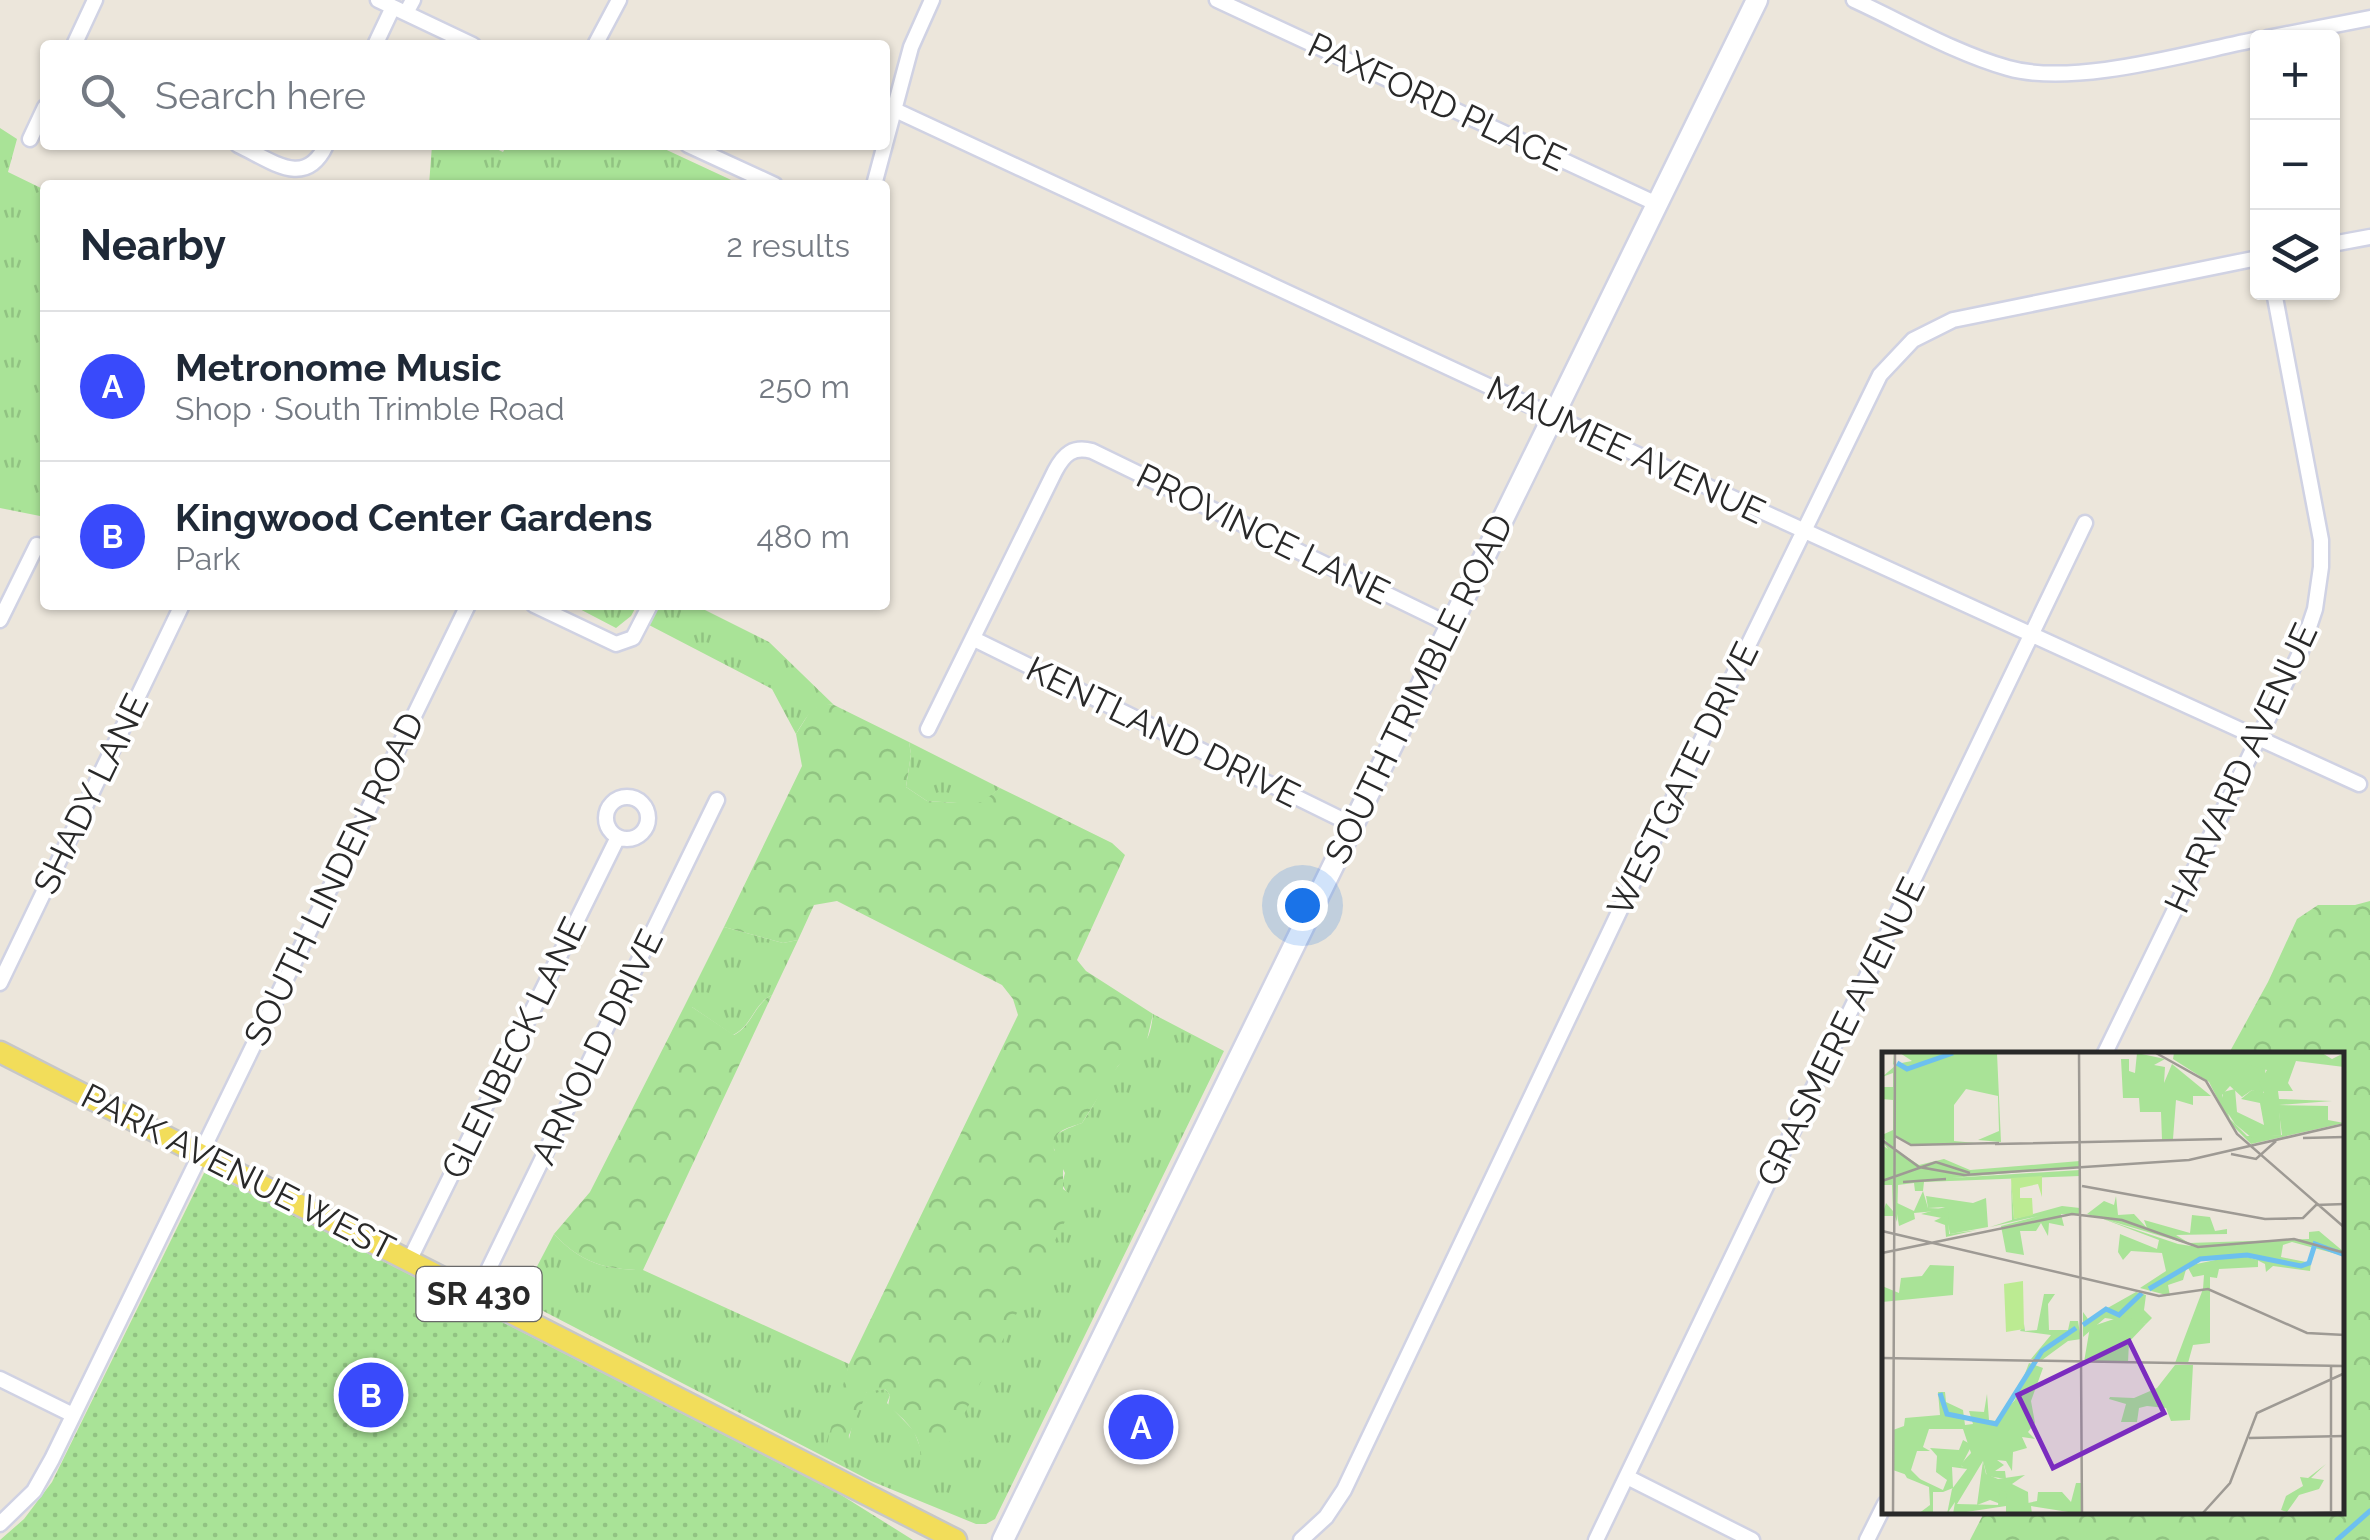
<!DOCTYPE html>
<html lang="en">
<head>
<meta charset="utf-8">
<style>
  body { margin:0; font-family:Raleway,sans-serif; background:#f2f2f3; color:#1f2937 }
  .controls { position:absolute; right:30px; top:30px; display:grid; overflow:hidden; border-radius:10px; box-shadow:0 2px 8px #0004 }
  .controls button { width:90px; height:90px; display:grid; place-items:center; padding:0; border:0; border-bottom:2px solid #e0e1e3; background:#fff; color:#1f2937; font:50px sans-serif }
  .you { position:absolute; left:1302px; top:905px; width:35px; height:35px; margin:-25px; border:8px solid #fff; border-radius:50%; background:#1a73e8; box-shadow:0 0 0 15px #1a73e833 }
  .badge { display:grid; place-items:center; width:65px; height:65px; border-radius:50%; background:#394afb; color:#fff; font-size:32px; font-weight:700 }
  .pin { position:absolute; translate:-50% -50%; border:5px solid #fff; box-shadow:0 2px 10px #0006 }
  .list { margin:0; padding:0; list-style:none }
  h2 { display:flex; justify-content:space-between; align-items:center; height:130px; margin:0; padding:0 40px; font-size:42px }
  h2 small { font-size:32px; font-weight:400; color:#747a83 }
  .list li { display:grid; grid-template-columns:65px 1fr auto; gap:30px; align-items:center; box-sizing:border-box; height:150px; padding:0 40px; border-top:2px solid #e0e1e3 }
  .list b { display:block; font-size:38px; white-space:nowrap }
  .list p { margin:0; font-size:32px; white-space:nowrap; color:#747a83 }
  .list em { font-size:32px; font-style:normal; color:#747a83 }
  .icon { flex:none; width:55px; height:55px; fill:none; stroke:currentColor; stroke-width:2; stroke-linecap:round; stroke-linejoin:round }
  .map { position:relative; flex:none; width:2370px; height:1540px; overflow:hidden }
  .search { position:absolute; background:#fff; box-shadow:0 2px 8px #0004; left:40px; top:40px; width:850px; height:110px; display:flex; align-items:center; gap:25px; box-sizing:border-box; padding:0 35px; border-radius:10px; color:#747a83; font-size:38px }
  .panel { position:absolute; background:#fff; box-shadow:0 2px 8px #0004; left:40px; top:180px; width:850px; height:430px; border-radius:10px }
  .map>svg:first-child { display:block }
  .grass { fill:url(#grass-tufts) }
  .forest { fill:url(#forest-crowns) }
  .garden { fill:url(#garden-dots) }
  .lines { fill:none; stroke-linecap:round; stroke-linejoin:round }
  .stream { stroke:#6dc0ef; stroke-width:5 }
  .minor-casing { stroke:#d0d2e3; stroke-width:19 }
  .secondary-casing { stroke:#d0d2e3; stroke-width:25 }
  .primary-casing { stroke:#c7c7c7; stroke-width:25 }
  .minor { stroke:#fff; stroke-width:14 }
  .secondary { stroke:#fff; stroke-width:20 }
  .primary { stroke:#f2dd5a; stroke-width:20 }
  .labels { text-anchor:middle; stroke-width:8; stroke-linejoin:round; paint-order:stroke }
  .shield { fill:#fff; stroke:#696969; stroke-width:2.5 }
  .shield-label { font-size:32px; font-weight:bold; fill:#292929 }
  .street-label { font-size:35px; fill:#292929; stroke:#fff }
  .inset-river { fill:none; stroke:#6dc0ef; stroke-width:5 }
  .inset-road { fill:none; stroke:#9e9a94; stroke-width:2.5 }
  .view { fill:#7b2cbf; fill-opacity:0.15; stroke:#7b2cbf; stroke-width:5 }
  .inset-edge { fill:none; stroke:#292929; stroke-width:5 }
</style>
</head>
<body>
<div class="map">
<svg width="2370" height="1540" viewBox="0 0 2370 1540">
  <defs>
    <pattern id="grass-tufts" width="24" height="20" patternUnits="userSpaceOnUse" patternTransform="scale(2.5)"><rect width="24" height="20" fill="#a9e397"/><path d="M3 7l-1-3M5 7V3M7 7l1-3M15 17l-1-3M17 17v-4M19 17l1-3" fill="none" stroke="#91c382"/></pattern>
    <pattern id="forest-crowns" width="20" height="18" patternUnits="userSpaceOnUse" patternTransform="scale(2.5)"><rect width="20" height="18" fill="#a9e397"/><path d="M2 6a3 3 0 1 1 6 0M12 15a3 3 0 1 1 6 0" fill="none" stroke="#91c382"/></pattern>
    <pattern id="garden-dots" width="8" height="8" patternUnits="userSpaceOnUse" patternTransform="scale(2.5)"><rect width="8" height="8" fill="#a9e397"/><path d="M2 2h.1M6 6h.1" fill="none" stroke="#91c382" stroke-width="1.8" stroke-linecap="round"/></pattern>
  </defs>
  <rect width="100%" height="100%" fill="#ece6db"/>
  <!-- grass -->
  <path class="grass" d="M0 128 17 139 8 172 45 190V517L0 508Z
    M432 145H488L503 152 507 145H656L742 185H429Z
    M572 605H637L631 616 616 628Z
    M658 605H695L769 642 834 705C812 703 807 717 796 734L772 689 649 625Z
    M909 742 1000 788 982 803H957L927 801 906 787 911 754Z
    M724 927 783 943 798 940 772 995C754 1003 752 1026 733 1035L692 1007H684Z
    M1153 1014 1224 1051 995 1519 986 1524H976L871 1481 520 1299 554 1234C580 1262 605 1270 643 1270L849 1364 844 1388 849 1439 853 1421 867 1391 885 1389 890 1395 887 1403 914 1431 922 1452 1067 1193 1062 1184 1065 1173C1048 1139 1046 1136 1082 1123 1095 1105 1104 1082 1118 1066 1139 1043 1149 1052 1153 1014Z"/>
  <!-- forest -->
  <path class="forest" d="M822 704 834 705 909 742 911 754 906 787 927 801 957 803 982 802 1000 788 1112 843 1125 855 1077 960 1086 971 1153 1014 1146 1044 1118 1066 1082 1123C1066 1129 1053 1129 1054 1150L1063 1158V1189L1073 1196V1206L939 1462 929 1469 920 1464C924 1437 907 1421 888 1406L890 1395 885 1389 867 1392 842 1452 838 1454 827 1446 829 1435 849 1364 1018 1015 1013 999 1002 985 837 901 814 905 798 940 783 943 724 927 802 766 796 734 811 710Z
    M2370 901V1540H1970L1984 1513 2342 1512V1055H2228L2268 982 2297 919 2318 905H2355Z
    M772 995 643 1270C605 1270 580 1262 554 1234L590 1192 684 1007H692L734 1035C752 1026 755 1003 772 995Z"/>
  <!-- garden -->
  <path class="garden" d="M204 1173 212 1174 838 1493 913 1540H0L24 1519 52 1482Z"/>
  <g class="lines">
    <!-- stream -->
    <path class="stream" d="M2337 1540 2370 1511"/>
    <!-- minor casing -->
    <g class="minor-casing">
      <path id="minor" d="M378 0 473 45
        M1217 0 1657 204
        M1854 0C1904 23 1955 53 2008 68 2075 87 2188 53 2258 39
        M406 13 413 0
        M2267 38 2370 18
        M74 45 95 0
        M375 45 393 7
        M595 45 619 0
        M895 110 1553 416 2359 784
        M30 139 45 107
        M238 145C271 160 305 190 326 145
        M688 145 775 185
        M874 185 911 47 932 0
        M2332 244 2370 237
        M534 605 616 644 633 638 650 605
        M0 620 37 545
        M974 639 1353 825
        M928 729 1055 471C1064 454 1073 446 1092 451L1450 625
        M606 818a21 21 0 1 1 42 0a21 21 0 1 1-42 0Z
        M0 983 182 605
        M2104 1055 2301 651 2315 609 2321 567V540L2274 292
        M410 1259 618 837
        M477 1293 717 800
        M0 1379 73 1415
        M1627 1477 1752 1540
        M0 1524 34 1491 52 1459 468 605
        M1301 1540 1326 1517 1344 1490 1659 828 1880 375 1913 340 1953 320 2258 258
        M1596 1540 2085 523
        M1867 1540 1885 1504"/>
    </g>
    <!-- secondary casing -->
    <g class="secondary-casing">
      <path id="secondary" d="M1003 1540 1757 0"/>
    </g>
    <!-- primary casing -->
    <g class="primary-casing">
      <path id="primary" d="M0 1052 956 1540"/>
    </g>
    <!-- minor -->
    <use href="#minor" class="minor"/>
    <!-- secondary -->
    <use href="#secondary" class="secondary"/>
    <!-- primary -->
    <use href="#primary" class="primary"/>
  </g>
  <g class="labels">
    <!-- shield labels -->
    <rect class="shield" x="416.5" y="1267" width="125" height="54" rx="8"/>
    <g class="shield-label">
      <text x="479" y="1305">SR 430</text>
    </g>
    <!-- street labels -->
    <g class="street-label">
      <text transform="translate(1437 102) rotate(25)" y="12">PAXFORD PLACE</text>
      <text transform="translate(1626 450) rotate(25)" y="12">MAUMEE AVENUE</text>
      <text transform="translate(1263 534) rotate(26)" y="12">PROVINCE LANE</text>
      <text transform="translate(1419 689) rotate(-64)" y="12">SOUTH TRIMBLE ROAD</text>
      <text transform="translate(1163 732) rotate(26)" y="12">KENTLAND DRIVE</text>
      <text transform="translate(2241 768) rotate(-65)" y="12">HARVARD AVENUE</text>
      <text transform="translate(1683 779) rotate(-64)" y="12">WESTGATE DRIVE</text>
      <text transform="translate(91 794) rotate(-64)" y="12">SHADY LANE</text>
      <text transform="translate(334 879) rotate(-64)" y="12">SOUTH LINDEN ROAD</text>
      <text transform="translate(1841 1032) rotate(-64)" y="12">GRASMERE AVENUE</text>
      <text transform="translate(597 1047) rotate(-64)" y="12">ARNOLD DRIVE</text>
      <text transform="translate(514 1048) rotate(-64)" y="12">GLENBECK LANE</text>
      <text transform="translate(238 1172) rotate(27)" y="12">PARK AVENUE WEST</text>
    </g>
  </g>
  <!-- overview -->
  <g transform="translate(1882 1052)">
    <rect width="462" height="462" fill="#ece6db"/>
    <path d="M11 1 12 12 25 17 72 2V22L87 21 94 34 72 26V89L94 91 29 93 13 83 12 110 14 98 37 113 62 107 88 118 198 109V115L69 126 198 118V124L42 130 41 139H33L32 131 16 133 15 170 13 164H0L4 151 11 159 10 133H0V93L6 97 0 89 7 94 0 83 11 78V48L0 47V35H11V21L0 25 13 14 11 12ZM292 1H385L381 43 370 38 360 45 348 34 340 43 348 67 365 84 400 83 396 53 446 54V68L462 71 369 92 348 71 327 30 291 7ZM44 144 91 151 104 146 106 175 68 182 65 167 39 162 63 155 46 156ZM357 203 376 208V215L337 217 335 226 328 225V291L311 293 306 311H293L321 237 322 223 311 225 305 214ZM293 313H311L308 368 289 369 284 356 265 354 257 356 255 370H239L244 352 227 347 228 345 252 346 275 336ZM81 388 90 393 79 414 83 415 85 417 70 415 71 436 61 440H51V462H36L48 453 47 435 25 426 21 419 61 438 65 428 54 420 55 404 48 396 77 398ZM101 409 104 422 116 427 143 423 130 432 146 440 147 461H124V454L108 448 95 453Z" fill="#a9e397"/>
    <path d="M18 1H115L119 90 96 88 117 79 116 44 84 37 72 53V2L28 17 14 12 30 9ZM255 1 283 7 272 13 283 15 282 31 290 12 329 44H311V53L294 48 291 87 280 88 279 60H258L257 46H241L239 7H247V19L253 21ZM385 1H440L450 7 462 1V15L414 9 406 31 411 39H396L397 47 450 49 397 53 399 83 370 86 353 72 340 52 341 40 353 37 355 60 382 73 378 51 359 47 370 38 382 41 377 31 385 18 363 12ZM129 126 132 167 180 154 198 156 199 162H179L182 174 167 171 166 184 159 171 154 179H138L142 203 124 200 119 174 157 164 108 175 130 168ZM41 139 46 156 66 157 67 182 95 178 64 185 63 173 52 169 65 163 54 159 32 161 33 167 17 174 13 150 32 159ZM234 144 236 163 252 162 265 176 262 168 308 181 310 163 328 165 333 179 345 177V182L294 183 307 191 427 187V180L437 179 462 200 439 193 462 202V204L410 190 401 193 399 205 429 211 428 219 391 214 384 220 383 212 365 203 317 208 305 214 301 228 286 233 288 244 258 236 284 219 280 201 249 199 241 208 236 200 238 182 275 197 277 188 216 165 296 192 316 195 205 162 222 149 232 153ZM48 213 72 214 71 243 0 250V234L17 241 19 226 40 224ZM254 240 264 243 262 258 270 266 264 272 223 266 201 285V260L206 267ZM162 242H173L166 252 167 278H186L188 269H196L199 287 186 289 160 308 149 307 169 283 138 279 142 272 143 279 155 278ZM147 311 161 316 149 349 153 371 146 380 153 387 140 385 145 396 131 400 130 419 124 409 115 408 122 413 113 419H123L124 427 105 424 101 409 75 452 116 453 118 437 125 441 124 454 71 462 73 450 65 462 70 437 85 417 78 413 89 401 81 377H47L41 395 48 399H35L29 418 39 428 11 418V378L22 374 23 366 58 363 56 340H63L64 350 81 358 83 373 91 372 87 359 102 360 105 342 107 368 114 369 133 348ZM444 412 429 426 442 428 437 437 417 443 405 460 399 458 404 444 421 434 418 425 426 426ZM194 431H199V462L149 454 150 462H144L141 452 155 449 156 440H180L189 450Z" fill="#a9e397"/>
    <path d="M241 264 264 272 247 290 246 311 202 310 208 275Z" fill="#a9e397"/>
    <path d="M160 124V145L156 132 138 136V146H150L151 163 132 167 129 126ZM141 229 142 277 124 280 122 232Z" fill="#bceb92"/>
    <path class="inset-river" d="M15 11 25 17 71 1M267 237 318 207 365 203 419 214 427 211 433 192 463 203M201 273 224 257 237 263 260 241M58 341 65 362 114 372 160 299 194 276"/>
    <path class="inset-road" d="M197 1 200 462M274 1 324 29 355 82 463 176M13 84 29 93 117 91M421 86 463 85M0 88 37 115 82 123 307 108 463 72M113 92 340 87M349 102 374 107 394 89M0 129 54 110 88 121M21 130 64 127M200 134 383 167 421 166 434 153 463 152M0 179 277 244 326 237 425 281 463 283M0 201 190 162 240 168 316 195 412 187 463 201M0 306 463 314M449 314V460M367 386 463 384M11 462 13 1M320 462 348 431 375 361 463 321M398 462 463 460"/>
    <path class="view" d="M247 289 282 361 171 416 136 343Z"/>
    <rect width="462" height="462" class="inset-edge"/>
  </g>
</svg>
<div class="controls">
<button>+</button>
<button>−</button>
<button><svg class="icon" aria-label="layers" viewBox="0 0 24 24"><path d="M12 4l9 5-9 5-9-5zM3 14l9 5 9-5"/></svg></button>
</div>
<div class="you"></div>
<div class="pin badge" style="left:1141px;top:1427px">A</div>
<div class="pin badge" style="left:371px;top:1395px">B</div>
<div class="search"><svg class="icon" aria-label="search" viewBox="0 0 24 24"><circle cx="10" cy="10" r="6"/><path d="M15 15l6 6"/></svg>Search here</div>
<section class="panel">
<h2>Nearby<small>2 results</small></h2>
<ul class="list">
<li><span class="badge">A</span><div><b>Metronome Music</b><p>Shop · South Trimble Road</p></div><em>250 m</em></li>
<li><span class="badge">B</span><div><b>Kingwood Center Gardens</b><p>Park</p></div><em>480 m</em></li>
</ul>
</section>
</div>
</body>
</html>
